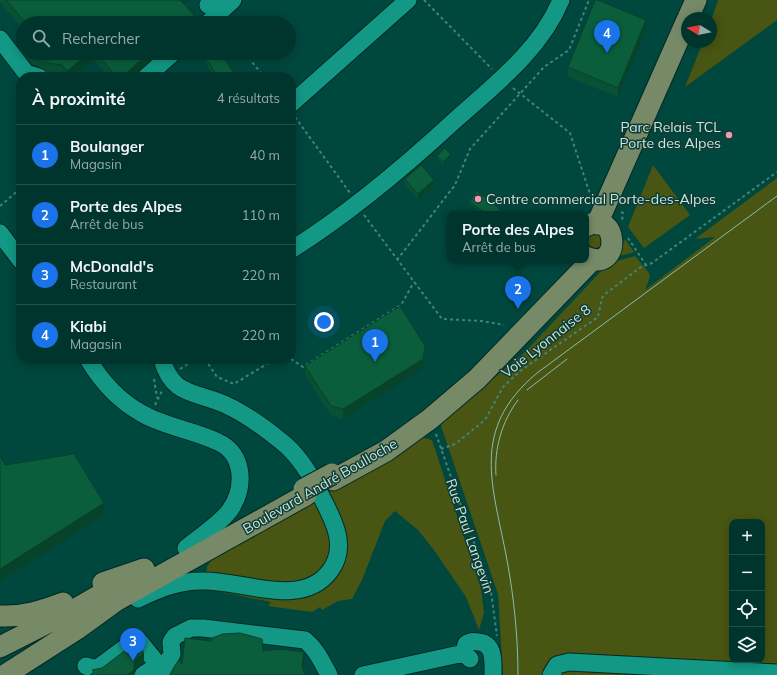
<!DOCTYPE html>
<html lang="fr">
<head>
<meta charset="utf-8">
<style>
  body { margin:0; font-family:Mulish,sans-serif; background:#0e403a; color:#f1f3f6 }
  .controls { position:absolute; right:12px; bottom:12px; display:grid; overflow:hidden; border-radius:8px; box-shadow:0 2px 10px #0003 }
  .controls button { width:36px; height:36px; display:grid; place-items:center; padding:0; border:0; border-bottom:1px solid #22504a; background:#00352e; color:#f1f3f6; font:20px sans-serif }
  .compass { position:absolute; left:681px; top:12px; width:36px; height:36px; border-radius:50%; background:#00352e; box-shadow:0 2px 10px #0003; rotate:280deg }
  .you { position:absolute; left:324px; top:322px; width:14px; height:14px; margin:-10px; border:3px solid #fff; border-radius:50%; background:#1a73e8; box-shadow:0 0 0 6px #1a73e833 }
  .badge { display:grid; place-items:center; width:26px; height:26px; border-radius:50%; background:#1a73e8; color:#fff; font-size:13px; font-weight:700 }
  .pin { position:absolute; translate:-50% -33px; filter:drop-shadow(0 1px 2px #0008) }
  .pin::after { content:''; position:absolute; top:21px; width:14px; height:12px; background:inherit; clip-path:polygon(0 0,100% 0,50% 100%) }
  .popup { position:absolute; left:447px; top:211px; width:142px; height:52px; box-sizing:border-box; display:grid; place-content:center; border-radius:8px; background:#00352e; filter:drop-shadow(0 1px 3px #0005); font-size:13px; white-space:nowrap; color:#95abaa }
  .popup b { font-size:15px; color:#f1f3f6 }
  .popup::after { content:''; position:absolute; left:50%; top:100%; margin-left:-8px; border:8px solid transparent; border-top-color:#00352e }
  .list { margin:0; padding:0; list-style:none }
  h2 { display:flex; justify-content:space-between; align-items:center; height:52px; margin:0; padding:0 16px; font-size:17px }
  h2 small { font-size:13px; font-weight:400; color:#95abaa }
  .list li { display:grid; grid-template-columns:26px 1fr auto; gap:12px; align-items:center; box-sizing:border-box; height:60px; padding:0 16px; border-top:1px solid #22504a }
  .list b { display:block; font-size:15px; white-space:nowrap }
  .list p { margin:0; font-size:13px; white-space:nowrap; color:#95abaa }
  .list em { font-size:13px; font-style:normal; color:#95abaa }
  .icon { flex:none; width:22px; height:22px; fill:none; stroke:currentColor; stroke-width:2; stroke-linecap:round; stroke-linejoin:round }
  .map { position:relative; flex:none; width:777px; height:675px; overflow:hidden }
  .search { position:absolute; background:#00352e; box-shadow:0 2px 10px #0003; left:16px; top:16px; width:280px; height:44px; display:flex; align-items:center; gap:10px; box-sizing:border-box; padding:0 14px; border-radius:22px; color:#95abaa; font-size:15px }
  .panel { position:absolute; background:#00352e; box-shadow:0 2px 10px #0003; left:16px; top:72px; width:280px; height:292px; border-radius:16px }
  .map>svg:first-child { display:block }
  .green { fill:#495512; fill-rule:evenodd }
  .lines { fill:none; stroke-linecap:round; stroke-linejoin:round }
  .minor-casing { stroke:#042923; stroke-width:19 }
  .major-casing { stroke:#042923; stroke-width:23 }
  .path { stroke:#448379; stroke-width:2; stroke-dasharray:3 3; stroke-linecap:butt }
  .minor { stroke:#129885; stroke-width:17 }
  .major { stroke:#768a68; stroke-width:21 }
  .tram { stroke:#86beb4; stroke-width:1 }
  .major-bridge-casing { stroke:#042923; stroke-width:23; stroke-linecap:butt }
  .major-bridge { stroke:#768a68; stroke-width:21 }
  .wall { fill:#095134 }
  .shaded-wall { fill:#07422a }
  .building { fill:#0a5e3c; stroke:#07422a }
  .poi-dot { fill:#f09ab5; stroke:#153932; stroke-width:1.5 }
  .labels { text-anchor:middle; stroke-width:3; stroke-linejoin:round; paint-order:stroke }
  .poi-label { font-size:14px; fill:#bbede2; stroke:#153932; text-anchor:end }
  .street-label { font-size:14px; fill:#bbede2; stroke:#153932 }
</style>
</head>
<body>
<div class="map">
<svg width="777" height="675" viewBox="0 0 777 675">
  <rect width="100%" height="100%" fill="#00473d"/>
  <!-- green -->
  <path class="green" d="M718 0H777V20L685 87 703 42H711V21Z
    M653 165 690 215 644 248 628 227Z
    M777 178V675H503L498 594 440 423 525 352 604 268 617 261 635 256 649 273 650 277 645 290 715 237 695 239ZM732 522H762V660H732Z
    M588 241a7 7 0 1 1 14 0a7 7 0 1 1-14 0Z
    M625 239 634 252 620 256Z
    M421 437 432 440 481 589 484 613 479 630 466 597 434 550 418 530 395 511 385 521 362 580 352 599 338 601 322 610 320 607 312 612 268 606 271 602 216 591 213 587 294 597 310 595 329 585 337 575 347 548 346 535 326 491Z
    M314 496 330 527 331 553 318 576 296 586 206 575 207 567 212 559Z"/>
  <g class="lines">
    <!-- minor casing -->
    <g class="minor-casing">
      <path id="minor" d="M208 5 214 0
        M208 23 233 0
        M0 39 26 73 39 77
        M146 77 173 53
        M291 104 408 0
        M0 233 21 261
        M291 250C350 213 402 169 453 122 493 86 540 51 561 0
        M88 359C101 381 118 400 141 413 165 427 193 430 218 442 245 454 245 488 230 510 222 522 198 538 186 548
        M138 599C159 589 178 581 201 581 241 579 301 610 330 571 348 547 334 521 322 498 312 477 300 456 282 442 265 428 244 413 224 404 194 391 172 396 162 359
        M470 659 464 653 466 644C469 642 473 641 478 642 495 643 493 662 493 675
        M86 666 96 669 134 641 140 642 156 662 152 669 143 675
        M160 675 172 654 171 642 175 636 191 628H203L305 640C317 650 322 662 329 675
        M363 675 464 653
        M551 675 557 665 569 662 777 673"/>
    </g>
    <!-- major casing -->
    <g class="major-casing">
      <path id="major" d="M688 18 696 0
        M597 224 687 20
        M586 226C619 208 622 274 586 257
        M333 480 386 451 430 419 477 379 593 259
        M103 583 144 569
        M0 616C23 617 42 611 63 603
        M0 647 79 607 119 584
        M5 675 77 629 117 600 306 495"/>
    </g>
    <!-- path -->
    <path class="path" d="M424 0 492 69
      M245 53 264 77
      M513 88 570 133 589 191 592 196
      M295 117 350 193
      M0 206 21 188
      M621 212 623 213 622 221
      M364 215 442 319 482 321 504 325
      M628 238 646 265
      M397 260 455 185 470 149 544 67 569 50 589 0
      M205 359 217 377 234 384 275 359
      M291 359 303 367 401 305 414 282
      M180 369 196 359
      M154 379 157 398
      M155 405 162 391
      M436 434 491 592 497 636
      M441 449 455 444 485 420 503 387 520 371 598 317 602 298 605 294 641 267 652 263 777 172"/>
    <!-- minor -->
    <use href="#minor" class="minor"/>
    <!-- major -->
    <use href="#major" class="major"/>
    <!-- tram -->
    <path class="tram" d="M527 390 567 359
      M496 475C494 449 502 421 518 400
      M518 675C518 637 514 598 507 560 493 485 469 430 537 373L777 196"/>
    <!-- major-bridge casing -->
    <g class="major-bridge-casing">
      <path id="major-bridge" d="M304 489 332 474"/>
    </g>
    <!-- major-bridge -->
    <use href="#major-bridge" class="major-bridge"/>
  </g>
  <!-- wall -->
  <path class="wall" d="M0 0H189L184 4 194 23H23V29L0 2Z
    M646 29 618 97 568 77V67Z
    M28 53H158L132 77H109L93 59 71 77H65L62 74 48 73 42 68 32 64 28 59Z
    M204 53H221L233 77H214L207 66 204 56Z
    M437 156 451 157 443 165 437 159Z
    M405 179 434 186 418 200 405 185Z
    M469 201 506 214H482L469 204Z
    M425 356 423 368 343 419 331 416 305 375V366Z"/>
  <!-- shaded-wall -->
  <path class="shaded-wall" d="M179 0H189L179 8Z
    M194 15V23H185Z
    M646 20V29L618 97V88Z
    M89 53H93V59L71 77H67V71Z
    M148 53H158L132 77H122Z
    M233 72V77H225Z
    M451 154V157L443 165V162Z
    M434 180V186L418 200V194Z
    M425 346V356L423 368 343 419V409Z
    M104 503V515L0 581V569Z
    M304 652V662L302 675V666Z
    M144 653V663L134 670V675H127L134 661Z"/>
  <!-- building -->
  <path class="building" d="M6 0H180L194 15 185 23H26Z
    M595 0H598L646 20 618 88 568 67Z
    M30 53H89L67 71 62 65 48 63 42 58 32 55Z
    M96 53H148L122 77H117Z
    M205 53H221L233 72 225 77H218L207 60Z
    M444 148 451 154 443 162 437 156Z
    M421 165 434 180 418 194 405 179Z
    M477 191 506 214H486L469 201Z
    M400 306 425 346 423 359 343 409 331 406 305 366Z
    M74 454 104 503 0 569V456L5 465Z
    M240 633 262 639 263 651 280 649 304 652 302 666 305 675H170L174 667 179 660 182 664 185 638 211 641 212 638 223 634Z
    M135 643 144 653 134 661V670L127 675H90L94 672 92 670 102 668Z"/>
  <!-- markers -->
  <g class="poi-dot">
    <circle cx="729" cy="135" r="4"/>
    <circle cx="478" cy="199" r="4"/>
  </g>
  <g class="labels">
    <!-- poi labels -->
    <g class="poi-label">
      <text x="721" y="132">Parc Relais TCL<tspan x="721" dy="16">Porte des Alpes</tspan></text>
      <text x="486" y="204" text-anchor="start">Centre commercial Porte-des-Alpes</text>
    </g>
    <!-- street labels -->
    <g class="street-label">
      <text transform="translate(546 341) rotate(-38)" y="5">Voie Lyonnaise 8</text>
      <text transform="translate(320 486) rotate(-30)" y="5">Boulevard André Boulloche</text>
      <text transform="translate(470 536) rotate(71)" y="5">Rue Paul Langevin</text>
    </g>
  </g>
</svg>
<div class="controls">
<button>+</button>
<button>−</button>
<button><svg class="icon" aria-label="locate" viewBox="0 0 24 24"><circle cx="12" cy="12" r="6"/><path d="M12 2v4M12 18v4M2 12h4M18 12h4"/></svg></button>
<button><svg class="icon" aria-label="layers" viewBox="0 0 24 24"><path d="M12 4l9 5-9 5-9-5zM3 14l9 5 9-5"/></svg></button>
</div>
<svg class="compass" viewBox="-18 -18 36 36"><path d="M0-13l5 13h-10z" fill="#e53935"/><path d="M0 13l5-13h-10z" fill="#95abaa"/></svg>
<div class="you"></div>
<div class="pin badge" style="left:375px;top:362px">1</div>
<div class="pin badge" style="left:518px;top:309px">2</div>
<div class="popup"><b>Porte des Alpes</b>Arrêt de bus</div>
<div class="pin badge" style="left:133px;top:661px">3</div>
<div class="pin badge" style="left:607px;top:53px">4</div>
<div class="search"><svg class="icon" aria-label="search" viewBox="0 0 24 24"><circle cx="10" cy="10" r="6"/><path d="M15 15l6 6"/></svg>Rechercher</div>
<section class="panel">
<h2>À proximité<small>4 résultats</small></h2>
<ul class="list">
<li><span class="badge">1</span><div><b>Boulanger</b><p>Magasin</p></div><em>40 m</em></li>
<li><span class="badge">2</span><div><b>Porte des Alpes</b><p>Arrêt de bus</p></div><em>110 m</em></li>
<li><span class="badge">3</span><div><b>McDonald's</b><p>Restaurant</p></div><em>220 m</em></li>
<li><span class="badge">4</span><div><b>Kiabi</b><p>Magasin</p></div><em>220 m</em></li>
</ul>
</section>
</div>
</body>
</html>
